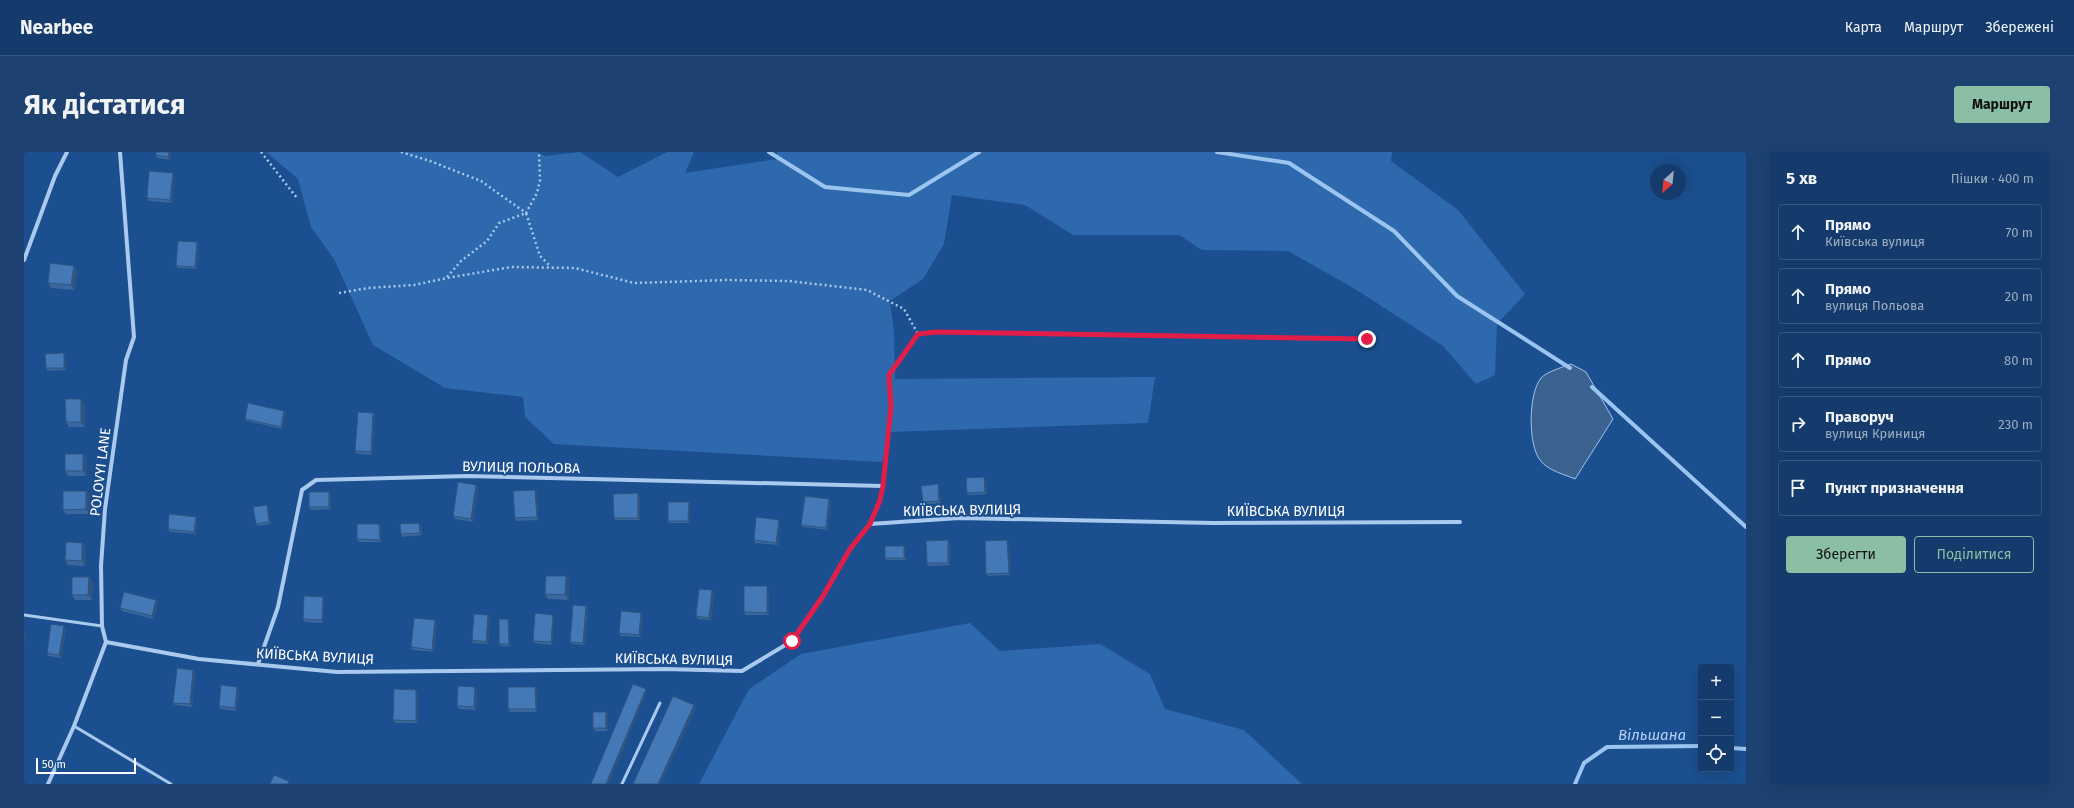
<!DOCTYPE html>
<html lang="uk">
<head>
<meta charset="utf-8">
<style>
  body { margin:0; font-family:"Fira Sans",sans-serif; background:#1d4271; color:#f1f3f6 }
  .controls { position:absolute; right:12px; bottom:12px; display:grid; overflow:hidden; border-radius:4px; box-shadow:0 4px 16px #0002 }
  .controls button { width:36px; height:36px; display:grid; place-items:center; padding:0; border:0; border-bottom:1px solid #33557e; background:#143b6b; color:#f1f3f6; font:20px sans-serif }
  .compass { position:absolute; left:1626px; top:12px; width:36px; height:36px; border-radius:50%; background:#143b6b; box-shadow:0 4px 16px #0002; rotate:207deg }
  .scale { position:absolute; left:12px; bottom:10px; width:100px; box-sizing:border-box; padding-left:4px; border:2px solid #fff; border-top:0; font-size:11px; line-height:14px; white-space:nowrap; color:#fff; -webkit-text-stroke:3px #1b4f8f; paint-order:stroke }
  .stop { position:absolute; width:12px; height:12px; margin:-9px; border:3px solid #e11d48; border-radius:50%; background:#fff }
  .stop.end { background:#e11d48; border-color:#fff; box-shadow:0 1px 4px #0008 }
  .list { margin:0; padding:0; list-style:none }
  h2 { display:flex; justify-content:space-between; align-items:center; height:52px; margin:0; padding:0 16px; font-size:17px }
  h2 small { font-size:13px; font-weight:400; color:#9dadc1 }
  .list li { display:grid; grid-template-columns:26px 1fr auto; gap:12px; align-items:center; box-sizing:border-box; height:56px; margin:0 8px 8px; padding:0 8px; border:1px solid #33557e; border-radius:4px }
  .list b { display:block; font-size:15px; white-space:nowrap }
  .list p { margin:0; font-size:13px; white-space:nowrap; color:#9dadc1 }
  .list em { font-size:13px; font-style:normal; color:#9dadc1 }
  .actions { display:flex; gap:8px; padding:12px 16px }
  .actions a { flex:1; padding:9px 0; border:1px solid #8abfa5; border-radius:4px; text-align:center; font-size:14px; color:#8abfa5 }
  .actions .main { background:#8abfa5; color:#111 }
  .icon { flex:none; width:22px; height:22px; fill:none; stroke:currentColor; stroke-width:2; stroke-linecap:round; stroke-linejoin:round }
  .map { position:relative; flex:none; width:1722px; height:632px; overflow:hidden; border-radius:4px }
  header { display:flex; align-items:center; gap:24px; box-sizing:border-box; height:56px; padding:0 20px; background:#143b6b; border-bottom:1px solid #33557e }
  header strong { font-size:19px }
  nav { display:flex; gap:22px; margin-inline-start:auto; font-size:14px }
  .intro { display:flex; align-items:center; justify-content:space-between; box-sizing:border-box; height:96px; padding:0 24px }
  h1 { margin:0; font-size:28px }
  .button { padding:10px 18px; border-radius:4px; background:#8abfa5; color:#111; font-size:14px; font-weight:700 }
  main { display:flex; gap:24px; padding:0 24px }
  aside { flex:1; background:#143b6b; border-radius:4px; box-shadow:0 4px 16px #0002 }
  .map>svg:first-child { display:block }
  .green { fill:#2e69ad }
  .water { fill:#3c6290; stroke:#9cc4f0 }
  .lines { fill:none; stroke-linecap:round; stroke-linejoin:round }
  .stream { stroke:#9cc4f0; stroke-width:4 }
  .path { stroke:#a9c9ee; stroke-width:2.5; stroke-dasharray:2 3; stroke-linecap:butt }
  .lane { stroke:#a9c9ee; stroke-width:3 }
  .street { stroke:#a9c9ee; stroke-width:4 }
  .wall { fill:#3a679d }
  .shaded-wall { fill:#305480 }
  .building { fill:#4478b7; stroke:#305480 }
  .route { stroke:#e11d48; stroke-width:5 }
  .labels { text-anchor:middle; stroke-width:4; stroke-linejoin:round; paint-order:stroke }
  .street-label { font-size:14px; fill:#fff; stroke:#1b4f8f }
  .water-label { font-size:15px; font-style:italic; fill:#b5d3f5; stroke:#1b4f8f }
</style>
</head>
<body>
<header>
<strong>Nearbee</strong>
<nav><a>Карта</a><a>Маршрут</a><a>Збережені</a></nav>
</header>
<div class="intro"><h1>Як дістатися</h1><a class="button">Маршрут</a></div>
<main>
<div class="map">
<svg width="1722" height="632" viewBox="0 0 1722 632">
  <rect width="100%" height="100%" fill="#1b4f8f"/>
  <!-- green -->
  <path class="green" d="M242 0H513L521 4 556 0 594 25 643 0H670L661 21 753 7V0H1368L1367 9 1434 58 1501 142 1473 172 1471 223 1452 232 1419 194 1331 137 1264 99 1178 98 1155 83H1049L1001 53 928 43 920 92 899 127 866 149 870 179 871 227 1131 225 1124 271 865 280 858 310 530 292 501 265 499 245 421 236 349 193 310 107 287 75 274 27Z
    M946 471 976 499 1076 492 1126 522 1141 557 1220 578 1278 632H675L725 537 777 502Z"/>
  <!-- water -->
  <path class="water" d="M1547 212 1562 220 1589 267 1551 327C1540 322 1524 319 1516 308 1504 293 1504 242 1517 226 1522 220 1539 215 1547 212Z"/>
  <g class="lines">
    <!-- stream -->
    <path class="stream" d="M745 0 801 35 885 43 955 0
      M1193 0 1265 11 1370 79 1433 144 1546 216
      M1568 235 1722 375
      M1707 596 1722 597
      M1551 632 1560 611 1583 595 1677 594"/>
    <!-- path -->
    <path class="path" d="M237 0 273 46
      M377 0 406 9 457 29 502 61 513 41 516 28 515 0
      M423 125 437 109 463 89 475 71 502 61 516 104 527 115
      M315 141 344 136 390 133 423 126 487 115 551 116 610 131 704 128 765 129 843 138 880 157 894 182
      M894 182 912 180 1343 187
      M860 326 867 255 865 223 894 182"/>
    <!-- lane -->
    <path class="lane" d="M0 463 78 474
      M50 574 147 632
      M598 632 636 551"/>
    <!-- street -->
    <path class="street" d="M0 108 31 24 43 0
      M82 490 175 507 313 520 641 517 718 519 768 489 799 444 826 397 846 372 935 366 1189 371 1436 370
      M234 512 254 455 278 338 292 328 444 324 859 334 856 348 846 372
      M24 632 50 574 82 490 78 474 77 414 81 357 102 208 110 185 96 0"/>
  </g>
  <!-- wall -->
  <path class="wall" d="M132 0H147L146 8 133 6 132 3Z
    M150 23 148 51 125 49 123 46Z
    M174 92 173 117 154 116 152 114Z
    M50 114 53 119 51 138 27 136 24 131Z
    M41 204 42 218 23 219 22 216Z
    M61 252V275H45L42 270Z
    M262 261 258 277 223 269 221 267Z
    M349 261 351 263 348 303 333 302 331 299Z
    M63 307 62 324H44L41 319Z
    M962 327 963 342 945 343 943 341Z
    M914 332 915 335 917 351 900 353 899 350Z
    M452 333 454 336 449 370 431 367 429 364Z
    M511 338 513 340 514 368 492 369 491 366Z
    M307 342V357L287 358 285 355Z
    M66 343V362H42L39 358Z
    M616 344V368H591L590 366Z
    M807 349 804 378 779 375 777 373Z
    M666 352V371H645L644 369Z
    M244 355 247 372 234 374 232 372Z
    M172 365 173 367 172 382 146 380 144 377Z
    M756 370 754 393 731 391 730 388Z
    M355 372 357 374V390H335L333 387Z
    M397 373 398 383 378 385 377 382Z
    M985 390 986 423 964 424 962 422Z
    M58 391 62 396 61 414 44 413 41 408Z
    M926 391V413L904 414 903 411Z
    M880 394 882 396V408H863L861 406Z
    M542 424 545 429V448L524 447 521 442Z
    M65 425 69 430 68 448H51L48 443Z
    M745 437V463H721L720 460Z
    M688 438 690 441 687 468 674 467 672 464Z
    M299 445 300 447 299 471 281 470 279 467Z
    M132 448 134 450 130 467 98 459 96 456Z
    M562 454 564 456 561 493 548 492 546 490Z
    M464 463 466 466 464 492 449 491 448 488Z
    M529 463 530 465 528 493 510 491 509 489Z
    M618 463 617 485 597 484 595 481Z
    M411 468 413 471 410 500 388 498 387 495Z
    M486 469V494H477L475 492Z
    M40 474 42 477 37 506 24 504 23 501Z
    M169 518 171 520 168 555 151 553 149 551Z
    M453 537 452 558 435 557 433 554Z
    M513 537V560H486L484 557Z
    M215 538 212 559 196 557 195 554Z
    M392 538 394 540V571H371L369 568Z
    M582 560 584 562V579H571L569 576Z"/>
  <!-- shaded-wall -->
  <path class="shaded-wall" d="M145 0H147L146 8 144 5Z
    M149 21 150 23 148 51 146 48Z
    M173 90 174 92 173 117 171 115Z
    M50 114 53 119 51 138 47 133Z
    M40 201 41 204 42 218 40 216Z
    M57 247 61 252V275L57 270Z
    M260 259 262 261 258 277 257 275Z
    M349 261 351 263 348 303 347 300Z
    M59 302 63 307 62 324 59 319Z
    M960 325 962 327 963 342 961 340Z
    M914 332 915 335 917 351 915 349Z
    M452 333 454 336 449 370 447 367Z
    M511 338 513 340 514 368 513 365Z
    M62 339 66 343V362L62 357Z
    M305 340 307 342V357L305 355Z
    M614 341 616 344V368L614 366Z
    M805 347 807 349 804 378 802 376Z
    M665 350 666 352V371L664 369Z
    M243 353 244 355 247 372 245 370Z
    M172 365 173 367 172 382 170 380Z
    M755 368 756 370 754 393 752 391Z
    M395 371 397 373 398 383 396 381Z
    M355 372 357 374V390L356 388Z
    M924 388 926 391V413L924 411Z
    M983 388 985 390 986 423 985 421Z
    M58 391 62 396 61 414 58 409Z
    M880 394 882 396V408L880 406Z
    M542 424 545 429V448L541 443Z
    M65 425 69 430 68 448 64 443Z
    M743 434 745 437V463L743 461Z
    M688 438 690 441 687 468 685 466Z
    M299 445 300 447 299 471 298 468Z
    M132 448 134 450 130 467 128 464Z
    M562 454 564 456 561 493 559 491Z
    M617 461 618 463 617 485 615 483Z
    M464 463 466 466 464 492 462 490Z
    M529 463 530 465 528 493 527 490Z
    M484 467 486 469V494L485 492Z
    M411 468 413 471 410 500 408 498Z
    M40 474 42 477 37 506 35 503Z
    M0 483 2 485 0 491Z
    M169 518 171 520 168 555 166 552Z
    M213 535 215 538 212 559 211 556Z
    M451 535 453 537 452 558 450 555Z
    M511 535 513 537V560L512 557Z
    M622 537 623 540 585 632H582Z
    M392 538 394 540V571L392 569Z
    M670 553 672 556 637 632H634Z
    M582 560 584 562V579L582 576Z"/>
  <!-- building -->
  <path class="building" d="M132 0H145L144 5 132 3Z
    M125 19 149 21 146 48 123 46Z
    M154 89 173 90 171 115 152 114Z
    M26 111 50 114 47 133 24 131Z
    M40 201V216H22L21 202Z
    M41 247H57V270H42Z
    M224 251 260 259 257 275 221 267Z
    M334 260 349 261 347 300 331 299Z
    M41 302H59V319H41Z
    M960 325 961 340 943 341 942 326Z
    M434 330 452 333 447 367 429 364Z
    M914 332 915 349 899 350 897 334Z
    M511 338 513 365 491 366 489 339Z
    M39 339H62V357L39 358Z
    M285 340H305V355H285Z
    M614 341V366H590L589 342Z
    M781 344 805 347 802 376 777 373Z
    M644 350H665L664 369H644Z
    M243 353 245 370 232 372 229 355Z
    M145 362 172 365 170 380 144 377Z
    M732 365 755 368 752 391 730 388Z
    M395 371 396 381 377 382 376 372Z
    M333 372H355L356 388 333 387Z
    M924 388V411H903L902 389Z
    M983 388 985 421 962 422 961 389Z
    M42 390 58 391V409L41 408Z
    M861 394H880V406H861Z
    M522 424H542L541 443 521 442Z
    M48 425H65L64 443H48Z
    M720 434H743V461L720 460Z
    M675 437 688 438 685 466 672 464Z
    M100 440 132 448 128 464 96 456Z
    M280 444 299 445 298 468 279 467Z
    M549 453 562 454 559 491 546 490Z
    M597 459 617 461 615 483 595 481Z
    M511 461 529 463 527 490 509 489Z
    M450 462 464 463 462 490 448 488Z
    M390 466 411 468 408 498 387 495Z
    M475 467H484L485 492H475Z
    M27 472 40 474 35 503 23 501Z
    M153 516 169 518 166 552 149 551Z
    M609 532 622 537 582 632H567Z
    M197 533 213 535 211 556 195 554Z
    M434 534 451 535 450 555 433 554Z
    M484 535H511L512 557H484Z
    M370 537 392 538V569L369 568Z
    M649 544 670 553 634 632H609Z
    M569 560H582V576H569Z
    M250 623 265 629 264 632H246Z"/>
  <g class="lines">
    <!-- route -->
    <path class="route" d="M768 489 799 444 826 397 846 372 856 348 859 334 867 255 865 223 894 182 912 180 1343 187"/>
  </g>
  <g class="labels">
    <!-- street labels -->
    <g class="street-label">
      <text transform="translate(497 315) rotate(1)" y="5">ВУЛИЦЯ ПОЛЬОВА</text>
      <text transform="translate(76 320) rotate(-83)" y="5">POLOVYI LANE</text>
      <text transform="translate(938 358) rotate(-1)" y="5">КИЇВСЬКА ВУЛИЦЯ</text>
      <text x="1262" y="364">КИЇВСЬКА ВУЛИЦЯ</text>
      <text transform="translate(291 504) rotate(3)" y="5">КИЇВСЬКА ВУЛИЦЯ</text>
      <text transform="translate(650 507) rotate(1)" y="5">КИЇВСЬКА ВУЛИЦЯ</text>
    </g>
    <!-- water labels -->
    <g class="water-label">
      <text x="1628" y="588">Вільшана</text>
    </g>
  </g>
</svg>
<div class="controls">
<button>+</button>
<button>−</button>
<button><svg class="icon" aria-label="locate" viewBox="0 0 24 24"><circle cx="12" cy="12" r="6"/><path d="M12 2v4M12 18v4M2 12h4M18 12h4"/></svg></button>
</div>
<svg class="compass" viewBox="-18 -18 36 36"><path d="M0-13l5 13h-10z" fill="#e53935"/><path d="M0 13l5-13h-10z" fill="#9dadc1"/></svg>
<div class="scale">50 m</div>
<div class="stop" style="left:768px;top:489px"></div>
<div class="stop end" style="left:1343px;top:187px"></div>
</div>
<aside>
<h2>5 хв<small>Пішки · 400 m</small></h2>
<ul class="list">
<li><svg class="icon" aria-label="ahead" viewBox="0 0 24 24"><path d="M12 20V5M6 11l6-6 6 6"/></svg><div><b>Прямо</b><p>Київська вулиця</p></div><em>70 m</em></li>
<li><svg class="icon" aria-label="ahead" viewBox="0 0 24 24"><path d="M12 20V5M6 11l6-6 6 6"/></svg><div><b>Прямо</b><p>вулиця Польова</p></div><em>20 m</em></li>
<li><svg class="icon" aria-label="ahead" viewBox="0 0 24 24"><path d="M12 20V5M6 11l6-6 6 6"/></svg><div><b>Прямо</b></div><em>80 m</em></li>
<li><svg class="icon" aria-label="right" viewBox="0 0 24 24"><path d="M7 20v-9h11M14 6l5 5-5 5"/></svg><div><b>Праворуч</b><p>вулиця Криниця</p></div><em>230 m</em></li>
<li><svg class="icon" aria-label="arrive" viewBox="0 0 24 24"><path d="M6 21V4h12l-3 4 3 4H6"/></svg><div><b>Пункт призначення</b></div></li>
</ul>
<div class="actions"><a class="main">Зберегти</a><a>Поділитися</a></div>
</aside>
</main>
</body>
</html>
